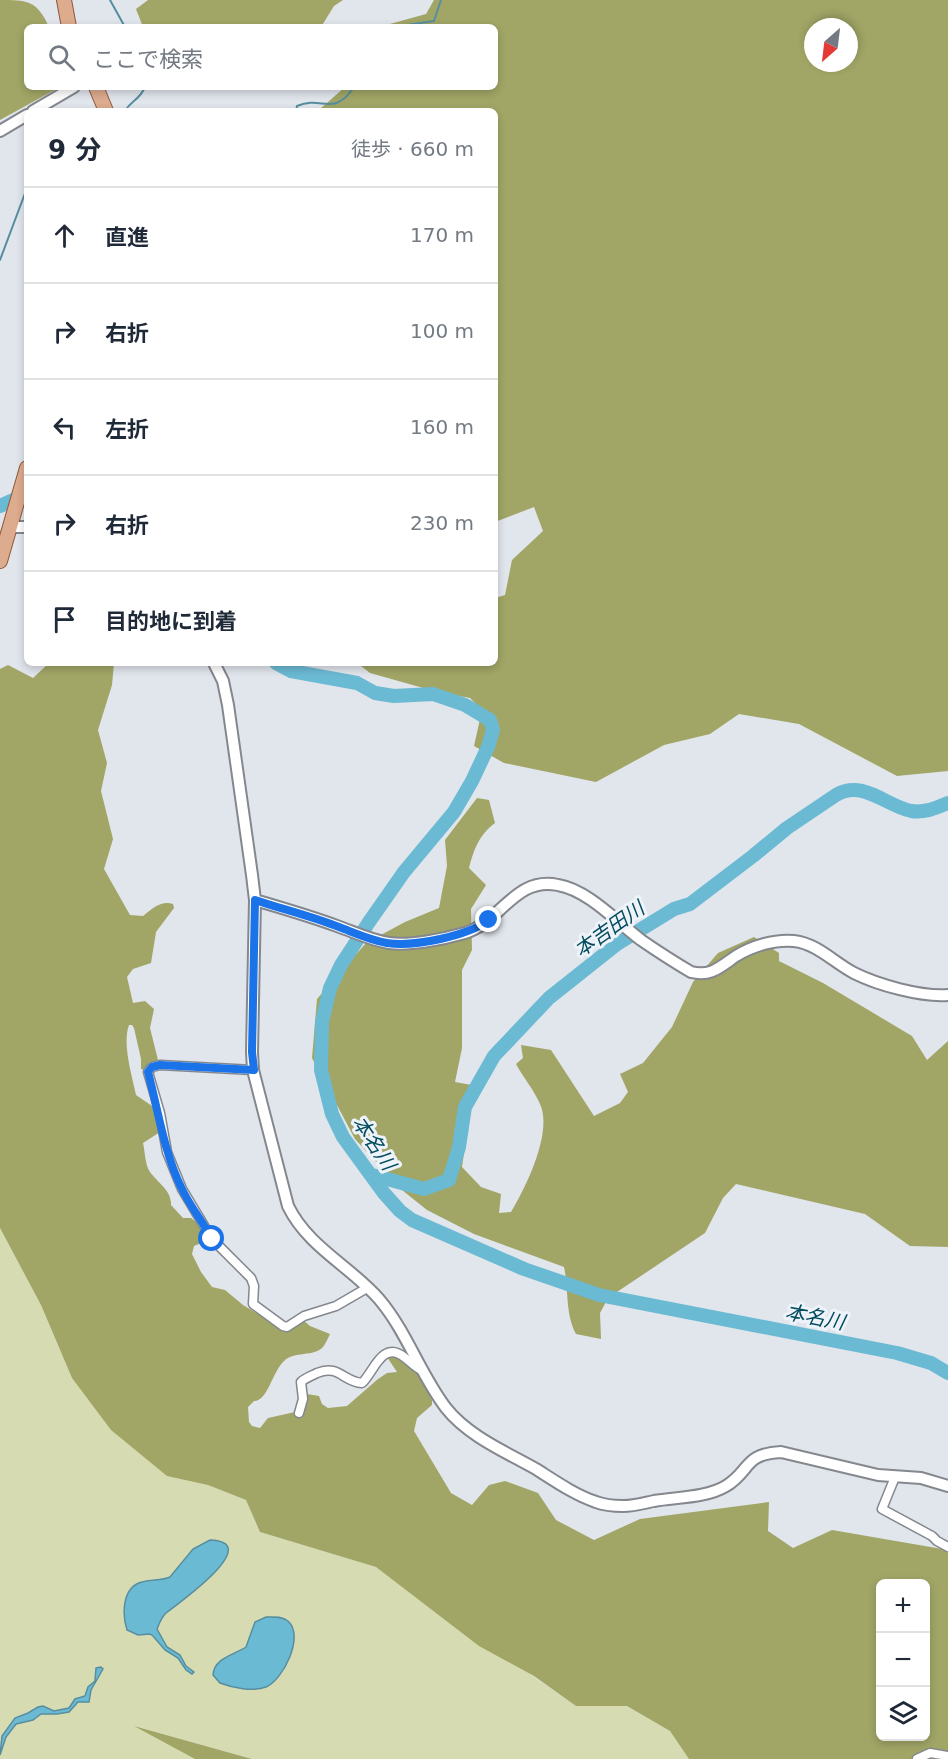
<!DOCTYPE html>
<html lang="ja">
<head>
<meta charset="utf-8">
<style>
  body { margin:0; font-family:"DejaVu Sans","Noto Sans JP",sans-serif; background:#f6f6f7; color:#1f2937 }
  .controls { position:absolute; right:18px; bottom:18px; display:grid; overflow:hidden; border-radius:9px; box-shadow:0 3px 9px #0003 }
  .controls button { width:54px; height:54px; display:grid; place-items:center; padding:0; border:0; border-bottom:2px solid #e0e1e3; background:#fff; color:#1f2937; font:30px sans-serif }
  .compass { position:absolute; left:804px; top:18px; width:54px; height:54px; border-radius:50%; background:#fff; box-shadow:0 3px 9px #0003; rotate:208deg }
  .stop { position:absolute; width:18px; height:18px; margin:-14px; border:4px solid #1a73e8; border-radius:50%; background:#fff }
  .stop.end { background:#1a73e8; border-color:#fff; box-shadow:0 2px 6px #0008 }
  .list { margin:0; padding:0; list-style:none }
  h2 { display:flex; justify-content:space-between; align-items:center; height:78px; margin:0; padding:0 24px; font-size:26px }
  h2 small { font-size:20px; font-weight:400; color:#747a83 }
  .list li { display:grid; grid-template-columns:39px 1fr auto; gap:18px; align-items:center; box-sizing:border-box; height:96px; padding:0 24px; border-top:2px solid #e0e1e3 }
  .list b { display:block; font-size:22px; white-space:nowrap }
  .list em { font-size:20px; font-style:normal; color:#747a83 }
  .icon { flex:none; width:33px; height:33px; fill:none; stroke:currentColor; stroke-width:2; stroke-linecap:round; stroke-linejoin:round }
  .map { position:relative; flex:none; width:948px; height:1759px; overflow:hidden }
  .search { position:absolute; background:#fff; box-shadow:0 3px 9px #0003; left:24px; top:24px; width:474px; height:66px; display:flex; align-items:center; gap:15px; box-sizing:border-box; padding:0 21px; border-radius:9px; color:#747a83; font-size:22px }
  .panel { position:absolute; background:#fff; box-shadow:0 3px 9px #0003; left:24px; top:108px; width:474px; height:558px; border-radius:9px }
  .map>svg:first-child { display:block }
  .green { fill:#d7dbb1 }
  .forest { fill:#a1a666; fill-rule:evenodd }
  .water { fill:#6bbad3; stroke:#568ea0; stroke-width:1.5 }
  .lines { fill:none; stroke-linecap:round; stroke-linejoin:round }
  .stream { stroke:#568ea0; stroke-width:2 }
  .river { stroke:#6bbad3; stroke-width:14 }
  .minor-casing { stroke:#84888e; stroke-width:11 }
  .tertiary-casing { stroke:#84888e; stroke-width:14 }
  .primary-casing { stroke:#8e583a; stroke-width:16 }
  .minor { stroke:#fff; stroke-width:8 }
  .tertiary { stroke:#fff; stroke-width:10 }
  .primary { stroke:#ddab8e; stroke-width:14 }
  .route { stroke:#1a73e8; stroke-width:8 }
  .labels { text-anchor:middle; stroke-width:6; stroke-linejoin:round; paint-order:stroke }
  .water-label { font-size:20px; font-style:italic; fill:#024c5e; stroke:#eef2f9 }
</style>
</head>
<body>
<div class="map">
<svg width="948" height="1759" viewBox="0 0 948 1759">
  <rect width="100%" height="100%" fill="#e1e5ec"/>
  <!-- green -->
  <path class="green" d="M0 1228 41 1305 72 1378 208 1485 246 1500 260 1532 376 1567 576 1706H627L670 1731 689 1759H252L138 1727 195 1759H0Z"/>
  <!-- forest -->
  <path class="forest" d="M0 0C27 0 37 0 49 27H27V87H60L0 120Z
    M148 0H343L334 6 321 27H143L136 9Z
    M434 0H948V771L897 776 799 724 739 714 710 734 664 745 596 782 504 763 474 746 482 710 470 698 441 693 370 673 357 663H495V598L505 595 512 560 543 531 534 507 495 522V111H315L320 109 345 87H495V27H379L426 14ZM813 27H849V63H813Z
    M49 663H114L112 685 98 730 107 763 101 791 113 839 104 869 130 915 143 916C152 909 161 900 173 904L174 908 156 932 151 963 133 969 127 977 133 1003 145 1001 154 1009 150 1028 159 1064 146 1070 141 1069V1059L134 1028 132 1025H129C122 1044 132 1076 136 1095L155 1108 160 1132 143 1143C145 1151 145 1165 150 1172 158 1183 172 1191 171 1205L183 1218H191L201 1226 206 1241 194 1246 192 1254 201 1272 212 1287 225 1290 243 1305 282 1328 303 1320 310 1326 330 1334C328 1338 326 1343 323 1347 314 1357 294 1351 284 1361 272 1372 268 1401 254 1401L248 1407 249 1422 252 1426 260 1428 268 1418 295 1412 307 1394 319 1396 322 1404 328 1408 347 1406 378 1379 387 1373 397 1372 387 1357 388 1355C415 1359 421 1379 432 1400V1405L417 1418 414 1431 451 1493 472 1505 489 1485 505 1481 538 1493 556 1520 594 1540 640 1519 769 1502 768 1531 793 1548 832 1530 948 1550V1759H689L670 1731 627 1706H576L534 1676 479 1646 376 1567 260 1532 246 1500 208 1485 167 1476 111 1430 72 1378 41 1305 0 1228V669L8 665 33 678ZM880 1584H926V1736H880Z
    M477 798 489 800 495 823C479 835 474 849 469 868L486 885 471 909 472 950 462 970V1048L455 1082 483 1087 470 1111 462 1167 481 1187 501 1194 499 1213 511 1212C526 1187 553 1132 540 1104 534 1090 523 1077 516 1064L523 1058 521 1045 551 1050 594 1116 620 1103 628 1092 620 1074 643 1063 672 1027 693 982 718 953 754 937 779 953V961L823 983 912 1036 927 1060 948 1041V1247L910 1246 865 1214 736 1184 723 1198 705 1233 608 1298 600 1313 601 1339 576 1334C565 1313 569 1290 564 1267L474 1234 427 1210 402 1190 355 1139 312 1058 317 999 366 943 405 922 439 908 447 866 445 840Z
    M134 1726 252 1759H195Z"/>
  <!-- water -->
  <path class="water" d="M210 1540C266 1542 177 1604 166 1613 161 1618 159 1624 157 1629L167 1647 180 1655 186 1666 194 1672 192 1674 186 1670 178 1658 165 1650 153 1636 150 1634 138 1635 127 1630C122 1614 122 1587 142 1582 152 1579 161 1581 170 1577L193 1549Z
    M266 1617C273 1617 282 1616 288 1621 305 1636 283 1680 266 1687 253 1692 233 1688 220 1683L213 1675C214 1658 234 1655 246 1647L255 1622Z
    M96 1668 101 1667 103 1669 91 1690 89 1702H78L69 1712 57 1714H41L33 1720 16 1724 6 1737 0 1755 2 1736 15 1718 28 1713 38 1707 43 1706 54 1711 69 1708 75 1699 85 1696 88 1687 95 1681Z"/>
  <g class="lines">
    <!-- stream -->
    <path class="stream" d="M110 0 125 27
      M393 27 434 21 441 0
      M125 111C131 100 139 101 145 87
      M296 111 297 106C323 95 333 118 354 87
      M0 260 27 188"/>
    <!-- river -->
    <path class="river" d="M0 506 27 494
      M276 663 291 671 357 683 375 693 394 696 433 694 465 705 490 720 493 730 488 747 472 781 454 812 404 872 369 922 341 965 330 988 322 1022 321 1070 332 1114 343 1137 383 1192 400 1211 412 1220 524 1269 599 1295 897 1353 931 1363 948 1373
      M372 1175 424 1189 449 1180 459 1147 465 1107 494 1056 549 998 617 944 674 909 690 904 753 856 787 828 836 795C863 779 886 806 911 811 925 813 936 808 948 803"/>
    <!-- minor casing -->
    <g class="minor-casing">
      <path id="minor" d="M253 1070 160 1065 152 1067 148 1072 160 1113 167 1152 182 1189 212 1239 251 1278 254 1286 253 1304 283 1326 287 1327 304 1316 336 1306 367 1288
        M299 1413 303 1399 301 1382C305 1378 311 1376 317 1373 339 1364 343 1382 362 1383 374 1372 382 1340 404 1357 411 1362 414 1367 423 1371
        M895 1477 882 1509 932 1536 937 1541 948 1547
        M917 1759 930 1753 948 1756"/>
    </g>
    <!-- tertiary casing -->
    <g class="tertiary-casing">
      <path id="tertiary" d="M33 111 74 87
        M0 131 27 115
        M11 527H27
        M214 663 223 681 228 705 252 875 255 900 252 1052 253 1070 288 1206C308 1247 350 1266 379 1299 407 1332 420 1374 446 1408 468 1436 506 1452 536 1469 555 1481 575 1495 596 1502 604 1505 614 1506 623 1506 634 1506 644 1503 654 1501 677 1497 706 1498 726 1486 751 1471 743 1454 781 1452L878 1475 921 1478 948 1486
        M255 900C282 908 310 916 337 926 354 932 370 940 389 943 410 946 444 939 465 933 501 922 515 876 558 885 588 890 617 922 641 940 657 951 674 962 691 972 711 977 720 967 736 956 752 946 775 939 794 941 818 944 833 962 854 973 878 985 921 997 948 995"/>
    </g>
    <!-- primary casing -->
    <g class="primary-casing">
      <path id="primary" d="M64 0 69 27
        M96 87 106 111
        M0 561 27 468"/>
    </g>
    <!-- minor -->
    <use href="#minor" class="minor"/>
    <!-- tertiary -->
    <use href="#tertiary" class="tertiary"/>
    <!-- primary -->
    <use href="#primary" class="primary"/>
  </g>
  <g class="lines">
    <!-- route -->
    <path class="route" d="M212 1239C203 1222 189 1205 181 1187 164 1152 158 1110 148 1072L152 1067 160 1065 254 1070 252 1052 255 900C282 909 311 916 339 927 355 933 370 940 387 943 415 947 467 936 489 920"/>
  </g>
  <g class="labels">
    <!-- water labels -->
    <g class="water-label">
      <text transform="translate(609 929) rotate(-35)" y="7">本吉田川</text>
      <text transform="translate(374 1143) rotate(56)" y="7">本名川</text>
      <text transform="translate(815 1317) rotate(11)" y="7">本名川</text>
    </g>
  </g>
</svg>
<div class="controls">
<button>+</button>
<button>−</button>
<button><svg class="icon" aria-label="layers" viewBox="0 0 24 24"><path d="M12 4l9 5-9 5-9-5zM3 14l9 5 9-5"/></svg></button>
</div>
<svg class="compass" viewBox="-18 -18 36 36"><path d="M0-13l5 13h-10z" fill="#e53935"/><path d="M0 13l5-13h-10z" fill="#747a83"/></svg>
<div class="stop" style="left:212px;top:1239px"></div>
<div class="stop end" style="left:489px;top:920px"></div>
<div class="search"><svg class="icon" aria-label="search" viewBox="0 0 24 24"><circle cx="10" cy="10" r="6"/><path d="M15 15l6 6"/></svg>ここで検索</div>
<section class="panel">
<h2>9 分<small>徒歩 · 660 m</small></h2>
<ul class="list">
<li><svg class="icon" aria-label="ahead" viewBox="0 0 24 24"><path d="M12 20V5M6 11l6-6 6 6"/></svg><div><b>直進</b></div><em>170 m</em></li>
<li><svg class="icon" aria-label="right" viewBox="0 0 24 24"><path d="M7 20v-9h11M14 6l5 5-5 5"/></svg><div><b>右折</b></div><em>100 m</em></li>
<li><svg class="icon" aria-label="left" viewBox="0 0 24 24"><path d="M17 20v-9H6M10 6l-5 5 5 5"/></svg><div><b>左折</b></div><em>160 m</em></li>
<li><svg class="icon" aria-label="right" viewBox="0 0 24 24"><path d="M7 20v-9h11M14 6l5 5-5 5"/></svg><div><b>右折</b></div><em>230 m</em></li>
<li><svg class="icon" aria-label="arrive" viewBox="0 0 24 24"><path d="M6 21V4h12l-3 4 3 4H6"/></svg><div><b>目的地に到着</b></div></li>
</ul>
</section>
</div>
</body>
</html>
